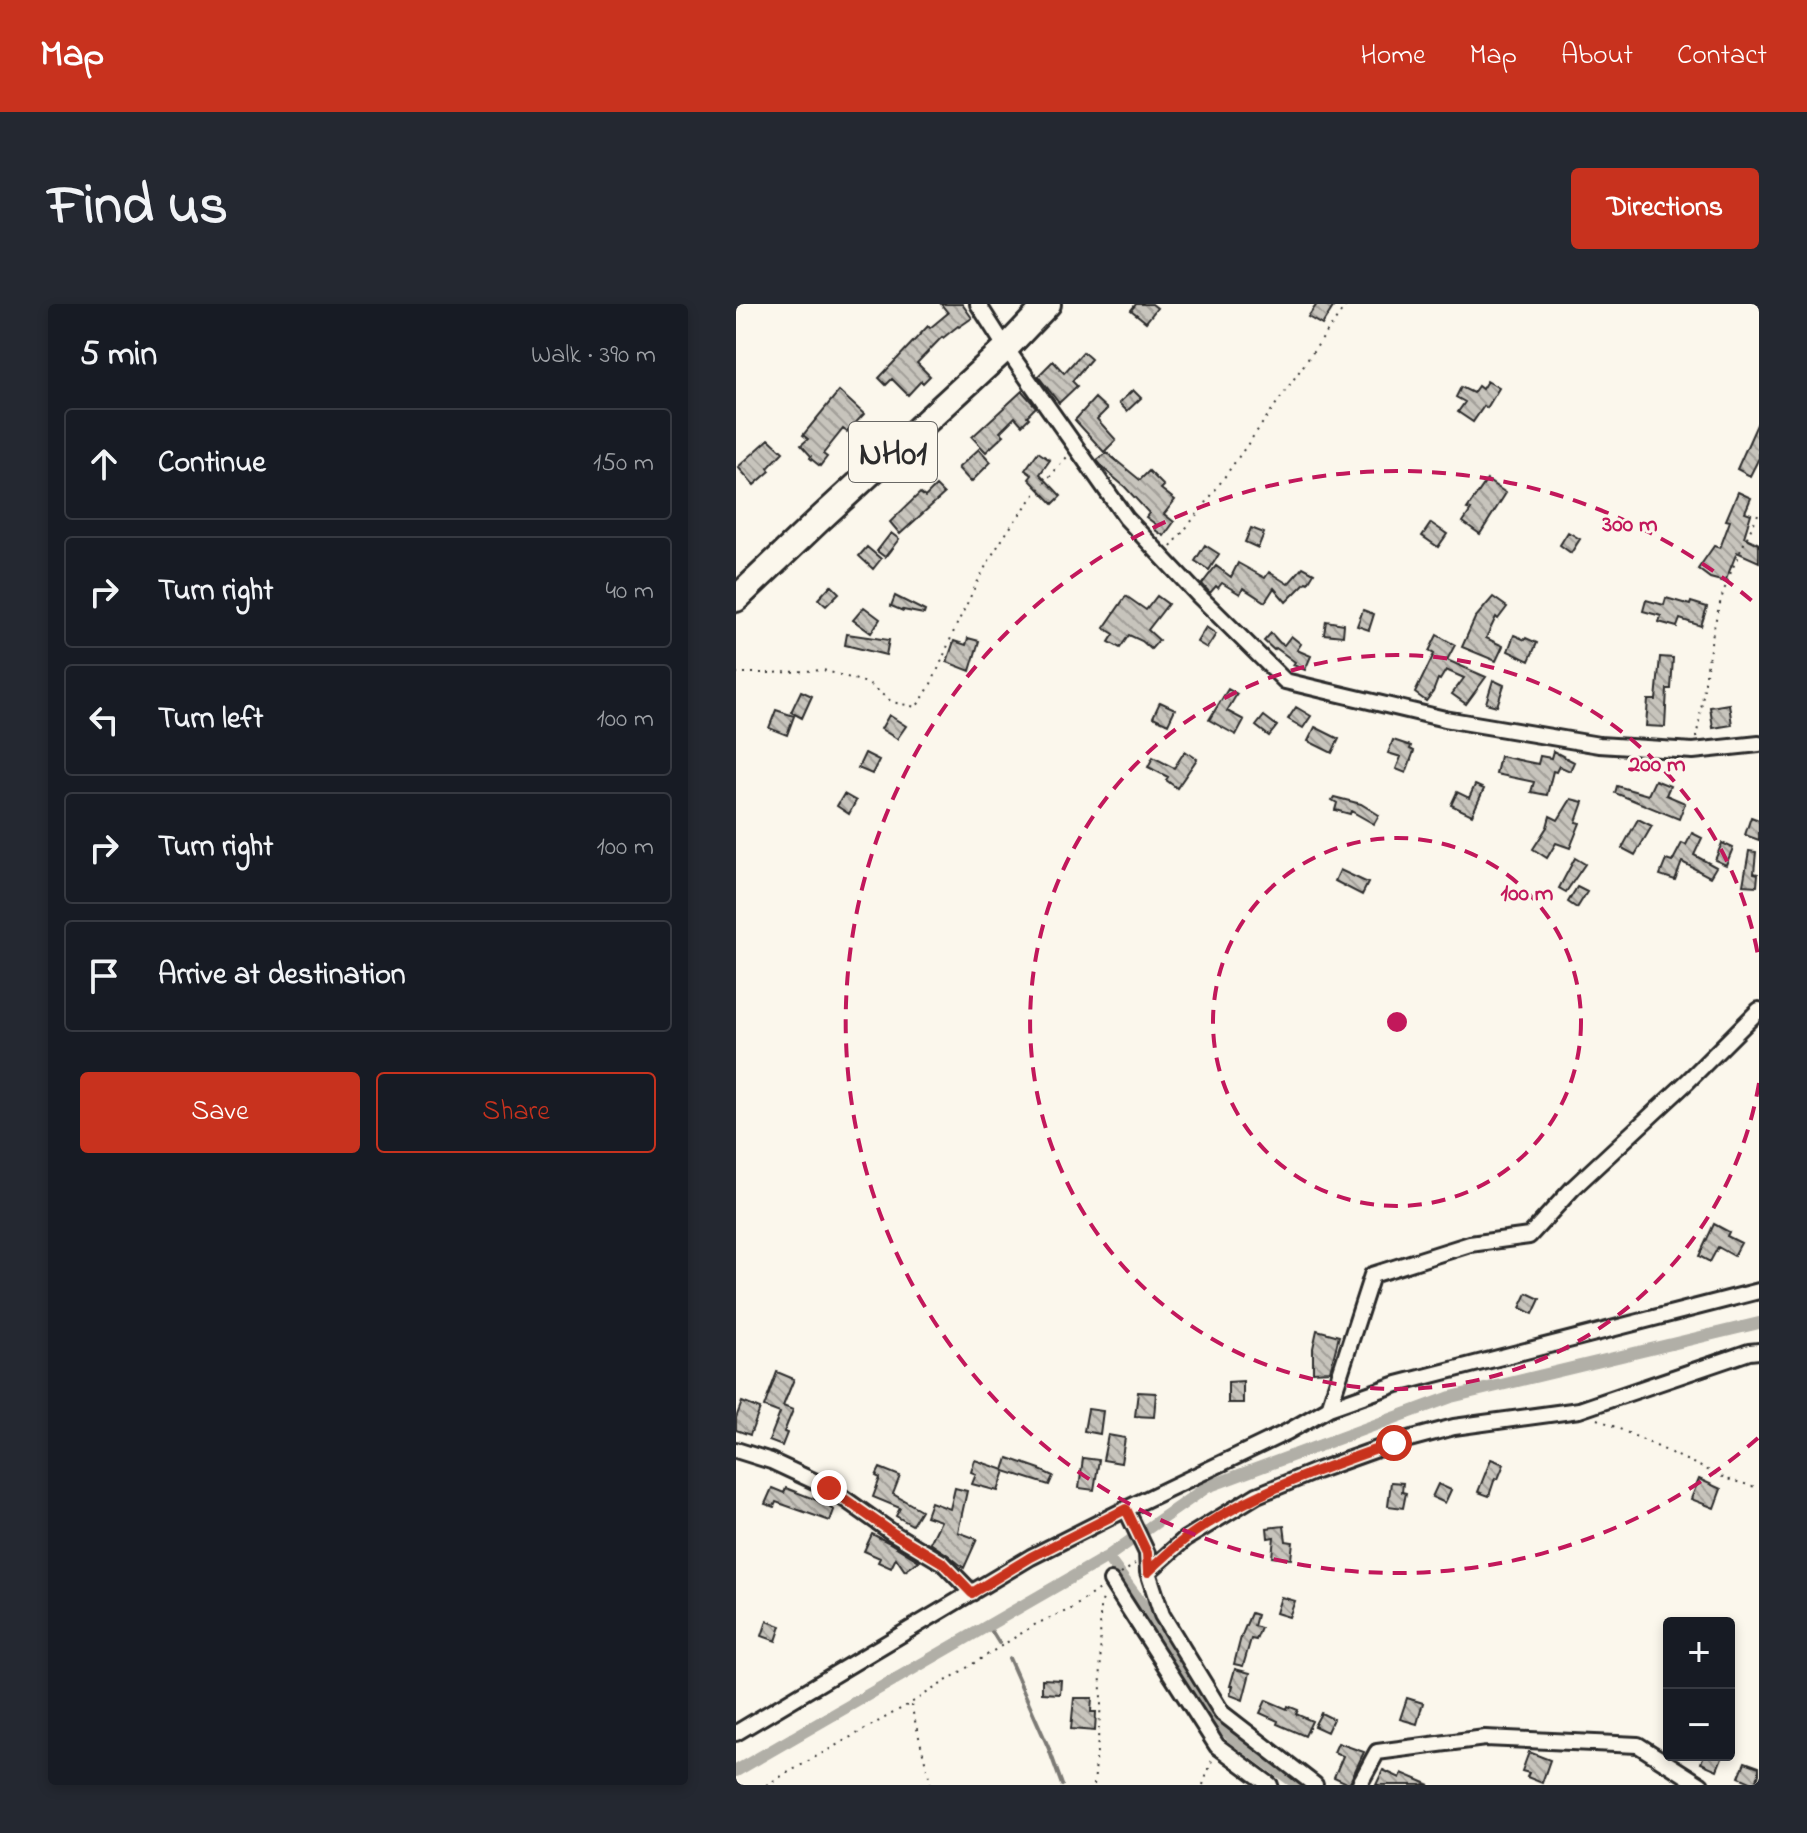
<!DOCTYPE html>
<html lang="en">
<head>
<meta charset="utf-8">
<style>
  body { margin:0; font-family:"Indie Flower",sans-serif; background:#242831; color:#f1f3f6 }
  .controls { position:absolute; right:24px; bottom:24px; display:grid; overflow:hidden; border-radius:8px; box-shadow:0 4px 12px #0003 }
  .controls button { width:72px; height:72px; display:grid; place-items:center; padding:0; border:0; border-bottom:2px solid #363941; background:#171b24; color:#f1f3f6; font:40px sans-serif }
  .stop { position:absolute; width:24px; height:24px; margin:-18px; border:6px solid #c8321e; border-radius:50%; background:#fff }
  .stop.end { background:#c8321e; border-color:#fff; box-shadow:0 2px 8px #0008 }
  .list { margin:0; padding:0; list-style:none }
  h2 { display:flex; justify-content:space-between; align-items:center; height:104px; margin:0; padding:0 32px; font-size:34px }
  h2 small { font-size:26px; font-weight:400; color:#9ea1a6 }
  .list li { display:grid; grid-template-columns:52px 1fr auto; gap:24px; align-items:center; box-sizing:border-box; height:112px; margin:0 16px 16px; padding:0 16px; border:2px solid #363941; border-radius:8px }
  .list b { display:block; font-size:30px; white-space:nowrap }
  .list em { font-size:26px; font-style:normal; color:#9ea1a6 }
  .actions { display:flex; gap:16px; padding:24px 32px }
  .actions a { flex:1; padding:18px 0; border:2px solid #c8321e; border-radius:8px; text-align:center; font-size:28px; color:#c8321e }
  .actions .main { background:#c8321e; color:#fff }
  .icon { flex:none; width:44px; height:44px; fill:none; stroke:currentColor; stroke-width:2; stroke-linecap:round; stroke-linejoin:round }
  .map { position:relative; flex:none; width:1023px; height:1481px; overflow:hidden; border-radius:8px }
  header { display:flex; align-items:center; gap:48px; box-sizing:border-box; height:112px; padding:0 40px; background:#c8321e; color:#fff }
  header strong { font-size:38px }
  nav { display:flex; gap:44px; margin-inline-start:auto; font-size:28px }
  .intro { display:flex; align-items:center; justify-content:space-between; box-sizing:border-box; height:192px; padding:0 48px }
  h1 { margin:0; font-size:56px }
  .button { padding:20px 36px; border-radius:8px; background:#c8321e; color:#fff; font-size:28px; font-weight:700 }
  main { display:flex; gap:48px; padding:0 48px }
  aside { flex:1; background:#171b24; border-radius:8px; box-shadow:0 4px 12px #0003 }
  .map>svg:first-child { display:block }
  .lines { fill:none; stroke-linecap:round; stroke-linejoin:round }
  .stream { stroke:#7b7a75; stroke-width:4 }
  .canal { stroke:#b1afa7; stroke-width:12 }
  .building { fill:url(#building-back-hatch); stroke:#2b2b2b; stroke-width:2 }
  .street-casing { stroke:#2b2b2b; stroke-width:20 }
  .highway-casing { stroke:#2b2b2b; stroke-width:30 }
  .path { stroke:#2b2b2b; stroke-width:2; stroke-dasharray:2 6; stroke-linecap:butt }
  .street { stroke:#fbf7ec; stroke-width:14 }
  .highway { stroke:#fbf7ec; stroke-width:24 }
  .route { stroke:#c8321e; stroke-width:10 }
  .ring { fill:none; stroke:#c2185b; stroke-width:4; stroke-dasharray:14 10 }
  .labels { text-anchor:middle; stroke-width:6; stroke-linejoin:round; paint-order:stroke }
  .shield { fill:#fbf7ec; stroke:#696865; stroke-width:2 }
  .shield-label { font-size:34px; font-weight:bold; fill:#2b2b2b }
  .centre { fill:#c2185b; stroke:#fbf7ec; stroke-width:4 }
  .ring-label { font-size:24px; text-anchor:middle; font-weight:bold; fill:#c2185b; stroke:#fbf7ec; stroke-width:6; stroke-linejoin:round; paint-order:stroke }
</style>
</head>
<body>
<header>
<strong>Map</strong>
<nav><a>Home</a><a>Map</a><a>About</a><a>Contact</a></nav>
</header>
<div class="intro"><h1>Find us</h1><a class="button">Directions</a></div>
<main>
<aside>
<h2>5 min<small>Walk · 390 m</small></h2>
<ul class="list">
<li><svg class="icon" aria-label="ahead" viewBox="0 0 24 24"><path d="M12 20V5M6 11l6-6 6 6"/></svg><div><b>Continue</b></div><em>150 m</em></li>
<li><svg class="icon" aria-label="right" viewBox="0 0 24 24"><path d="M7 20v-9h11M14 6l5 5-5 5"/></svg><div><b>Turn right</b></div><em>40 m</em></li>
<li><svg class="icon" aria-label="left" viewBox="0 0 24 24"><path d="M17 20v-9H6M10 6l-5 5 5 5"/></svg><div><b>Turn left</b></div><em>100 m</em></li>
<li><svg class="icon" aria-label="right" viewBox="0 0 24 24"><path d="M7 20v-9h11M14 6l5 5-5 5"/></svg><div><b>Turn right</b></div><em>100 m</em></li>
<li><svg class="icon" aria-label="arrive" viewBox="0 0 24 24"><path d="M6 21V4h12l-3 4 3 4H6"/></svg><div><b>Arrive at destination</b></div></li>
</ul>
<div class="actions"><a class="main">Save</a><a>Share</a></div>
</aside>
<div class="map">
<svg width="1023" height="1481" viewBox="0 0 1023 1481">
  <defs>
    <pattern id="building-back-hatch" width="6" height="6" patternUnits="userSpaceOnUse" patternTransform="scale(2)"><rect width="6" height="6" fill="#c7c4bc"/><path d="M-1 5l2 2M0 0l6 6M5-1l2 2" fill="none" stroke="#a29f99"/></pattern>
  </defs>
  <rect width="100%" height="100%" fill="#fbf7ec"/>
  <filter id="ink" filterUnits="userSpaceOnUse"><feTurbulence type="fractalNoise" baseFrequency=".0125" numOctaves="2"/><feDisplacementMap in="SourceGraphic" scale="16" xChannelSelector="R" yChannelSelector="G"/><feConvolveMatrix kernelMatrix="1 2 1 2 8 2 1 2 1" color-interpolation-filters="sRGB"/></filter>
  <g filter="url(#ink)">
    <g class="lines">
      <!-- stream -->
      <path class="stream" d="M252 1321 263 1339
        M273 1354 313 1445 326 1481"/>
      <!-- canal -->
      <path class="canal" d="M371 1253 411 1307 453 1379 477 1413 497 1434 562 1481
        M0 1467 371 1253 471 1183 715 1093 1023 1019"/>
    </g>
    <!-- building -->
    <path class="building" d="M205 0H226L236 14 223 23 222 22 207 34 206 33 181 59 194 72 187 79 185 77 172 91 156 75 150 81 143 74 192 22 194 24 212 9Z
      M400 0H416L421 4 410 18 395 6Z
      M581 0H599L586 21 572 13Z
      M347 48 355 55 336 77 341 82 323 99 302 72 317 57 328 69Z
      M751 77 763 84 751 104 748 102 737 118 722 108 729 98 720 93 725 83 737 89 742 82 746 85Z
      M397 86 405 94 391 107 383 99Z
      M103 87 128 110 111 128 107 125 87 150 91 153 84 162 74 154 75 152 65 141 72 135 67 131Z
      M286 87 300 103 291 112 293 114 286 121 279 113 264 128 268 131 250 148 236 133Z
      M359 94 371 105 361 115 380 136 368 148 339 116Z
      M1023 116V154L1014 172 1001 165Z
      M33 135 47 148 32 164 34 167 18 181 2 163Z
      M243 145 255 158 235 178 222 164Z
      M302 148 314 156 304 170 325 192 317 200 293 175 296 171 289 166Z
      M371 149 404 176 413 167 428 182 425 185 439 196 428 210 438 218 428 232 419 226 422 222 410 213 413 209 389 183 368 165 361 156Z
      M751 176 770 189 744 230 727 218 735 206 731 205Z
      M200 182 208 190 164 230 154 218 184 189 189 193Z
      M1002 188 1015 194 1009 208 1015 210 1008 233 1023 240V258L1001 248 989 278 974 274 962 265 978 242 984 244 994 217 990 216Z
      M695 219 711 230 702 243 686 232Z
      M515 224 528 229 522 244 509 238Z
      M832 228 844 235 835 249 824 241Z
      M155 229 163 235 149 253 141 247Z
      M469 241 483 250 473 266 459 257Z
      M131 243 145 255 137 265 123 252Z
      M502 259 529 274 533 268 552 280 567 263 578 269 572 279 570 278 550 298 538 284 529 298 507 284 504 290 486 279 482 284 480 282 474 289 466 280 480 262 495 273Z
      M95 281 103 289 90 302 82 295Z
      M159 292 189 307 188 310 167 306V307L155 302Z
      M390 292 410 306 421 292 432 300 412 326 423 336 415 345 406 337 393 331 384 344 373 338 378 330 368 324Z
      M757 293 771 303 762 315 760 313 750 334 767 342 760 357 726 343 739 314Z
      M930 294 954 301 955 298 971 303 965 322 944 315 941 323 923 318 925 312 907 307 910 296 928 301Z
      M128 303 144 315 135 329 117 316Z
      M627 306 638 310 633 326 621 322Z
      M590 317 608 320 607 332 588 330Z
      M470 323 480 330 471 344 461 338Z
      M535 329 544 339 548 341 555 332 565 340 561 346 575 352 569 366 557 361 559 358 540 344 538 346 528 337Z
      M111 330 153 336 150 351 109 341Z
      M701 331 719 341 711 356 750 373 730 400 716 390 728 374 710 366 704 376 702 375 697 388 690 397 679 389 698 350 693 347Z
      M778 331 789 336 790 334 801 339 793 357 772 347Z
      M232 334 243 337 234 367 211 358 218 337 230 341Z
      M924 353 937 354 935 385H931L929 423 910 422 912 396H920Z
      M757 376 768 381 761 402 750 399Z
      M492 385 501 390 491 407 508 416 500 431 473 416Z
      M65 387 76 392 66 414 55 408Z
      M424 398 439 405 432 420 417 413Z
      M993 400 996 421 977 424 974 403Z
      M560 403 575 412 567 424 552 415Z
      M40 406 58 412 51 431 33 424Z
      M153 411 170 422 161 435 145 425Z
      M528 412 541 422 533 432 520 422Z
      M579 423 603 435 596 449 572 437Z
      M657 436 675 442 674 445 678 447 670 469 660 465 665 453 652 449Z
      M449 447 461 455 441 484 430 476 432 473 412 463 417 453 438 464Z
      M817 447 838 458 834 467 823 462 820 468 817 467 811 491 795 488 798 478 760 470 764 452 802 460 804 452 815 454Z
      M129 449 143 456 136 470 122 464Z
      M919 476 934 482 930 491 949 499 943 515 879 489 881 482 912 491Z
      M739 481 748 485 736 511 715 501 721 488 733 494Z
      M108 490 120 497 113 510 101 502Z
      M598 493 625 500 643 511 638 520 615 507 614 510 599 506 601 499 596 496Z
      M835 495 847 498 840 518 844 519 834 544 820 539 811 554 797 545 811 523 814 512 822 516Z
      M1015 513 1023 516V536L1009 531Z
      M902 515 916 522 899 551 886 544Z
      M956 529 966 534 958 551 980 563 974 573 946 558 939 576 924 571 930 556 936 558 946 539 950 541Z
      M986 539 997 544 990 561 979 556Z
      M1013 547 1020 548 1018 569 1022 570 1021 582 1007 581Z
      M839 554 849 560 830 588 823 584Z
      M604 566 632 579 626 591 599 577Z
      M841 583 851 588 841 604 832 598Z
      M978 920 993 928 991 932 1005 939 998 952 982 943 974 958 963 952Z
      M791 989 804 995 797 1010 784 1004Z
      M581 1026 603 1032 594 1067 577 1068V1044Z
      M41 1068 58 1075 47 1102 57 1106 48 1128 51 1129 46 1142 33 1137 44 1109 28 1103Z
      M507 1077V1099H492V1078Z
      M402 1088 420 1089 418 1113 399 1112Z
      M6 1098 24 1105 14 1131 0 1126V1114Z
      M352 1105 367 1107 364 1130 348 1127Z
      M372 1131 389 1134 385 1159 367 1156Z
      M272 1154 304 1165V1166L317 1172 313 1181 269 1167 262 1187 236 1180 240 1170 235 1168 239 1156 268 1166Z
      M347 1154 363 1156 358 1186 343 1184Z
      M755 1155 768 1160 762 1175 759 1174 753 1192 742 1188Z
      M144 1164 164 1172 157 1190 185 1206 176 1221 160 1212 164 1204 137 1193 144 1174 140 1172Z
      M963 1175 985 1185 978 1204 955 1195Z
      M655 1178 667 1179 666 1188 670 1189 667 1204 652 1202Z
      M702 1180 715 1186 709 1199 696 1193Z
      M36 1184 48 1189 50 1184 83 1197 85 1193 92 1195 96 1198 94 1204 98 1206 94 1217 40 1198 38 1203 29 1200Z
      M219 1184 231 1187 222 1228 241 1235 228 1264 212 1251 194 1239 205 1217 190 1212 195 1198 214 1205Z
      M548 1222 550 1237 557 1238 555 1255 536 1253 538 1233 532 1234 531 1224Z
      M136 1230 152 1238 183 1257 169 1267 160 1254 155 1264 142 1258 144 1254 128 1247Z
      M545 1293 559 1297 553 1313 540 1309Z
      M515 1309 521 1311 518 1322 525 1324 520 1336 515 1335 507 1362 498 1360 505 1333Z
      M31 1317 45 1322 40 1337 26 1332Z
      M499 1365 514 1369 507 1396 494 1391 497 1382H494Z
      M306 1375 325 1376 324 1390 306 1389Z
      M338 1394H356L355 1408H360L359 1427 335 1425Z
      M671 1394 687 1399 681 1420 664 1415Z
      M530 1396 551 1405 552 1402 562 1406 560 1410 576 1417 569 1432 541 1420 542 1417 524 1409Z
      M585 1409 597 1415 591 1428 578 1422Z
      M602 1439 628 1448 613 1480 598 1473 607 1452 598 1448Z
      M793 1448 814 1456 806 1479 791 1473 793 1469 786 1467Z
      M968 1451H987L981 1466 965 1459Z
      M1009 1458 1023 1463V1470L1019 1480 1003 1473Z
      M647 1466 664 1474 666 1469 694 1481H640Z"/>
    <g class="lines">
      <!-- street casing -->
      <g class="street-casing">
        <path id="street" d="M242 0 270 44 390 214 463 292 549 377 709 415 863 441 957 447 1023 440
          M593 1104 636 971 734 940 793 932 837 884 951 778 1023 706
          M0 1146 35 1157 93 1184 157 1229 207 1259 236 1289
          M390 1205 411 1249 412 1268 426 1311 486 1409 579 1481
          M412 1268 449 1235 521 1191 580 1167 658 1139 718 1123 843 1106 1013 1048 1023 1047
          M375 1277 481 1442 534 1481
          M0 1429 295 1253 390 1205 551 1128 593 1104 661 1080 1023 987
          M623 1481 641 1448 749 1434 902 1441 965 1481"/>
      </g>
      <!-- highway casing -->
      <g class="highway-casing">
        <path id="highway" d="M0 295 83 216 270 44 312 0"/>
      </g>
      <!-- path -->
      <path class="path" d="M435 243 470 199 611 0
        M0 369H35L87 366 131 379 156 398 180 403C201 377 209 344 224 314 236 290 247 264 262 242 282 210 306 181 331 153
        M960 434C970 384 972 330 990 281 999 256 1012 232 1023 208
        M862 1115 991 1175 1023 1184
        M385 1270 399 1260
        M175 1401 195 1481
        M30 1481 175 1399 300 1320 335 1305 363 1285
        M358 1481 365 1400 364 1302 368 1293
        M467 1481 476 1456"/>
      <!-- street -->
      <use href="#street" class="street"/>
      <!-- highway -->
      <use href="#highway" class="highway"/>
    </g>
  </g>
  <g class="lines" filter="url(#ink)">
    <!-- route -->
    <path class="route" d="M93 1184 157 1229 207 1259 236 1289 295 1253 390 1205 411 1249 412 1268C424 1257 436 1245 449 1235 512 1189 585 1165 658 1139"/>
  </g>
  <!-- distance rings -->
  <g class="ring">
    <circle cx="661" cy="718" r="184"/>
    <path d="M1023 779A367 367 0 1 1 1023 657"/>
    <path d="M1022 1134A551 551 0 1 1 1022 302"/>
  </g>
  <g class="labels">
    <!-- shield labels -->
    <rect class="shield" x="113" y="118" width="88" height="60" rx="6"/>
    <g class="shield-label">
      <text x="157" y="160">NH01</text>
    </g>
  </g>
  <circle cx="661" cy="718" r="12" class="centre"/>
  <g class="ring-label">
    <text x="894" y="227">300 m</text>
    <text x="921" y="467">200 m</text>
    <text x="791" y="596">100 m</text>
  </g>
</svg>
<div class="controls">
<button>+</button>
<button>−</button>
</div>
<div class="stop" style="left:658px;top:1139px"></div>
<div class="stop end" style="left:93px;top:1184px"></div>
</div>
</main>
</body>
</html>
